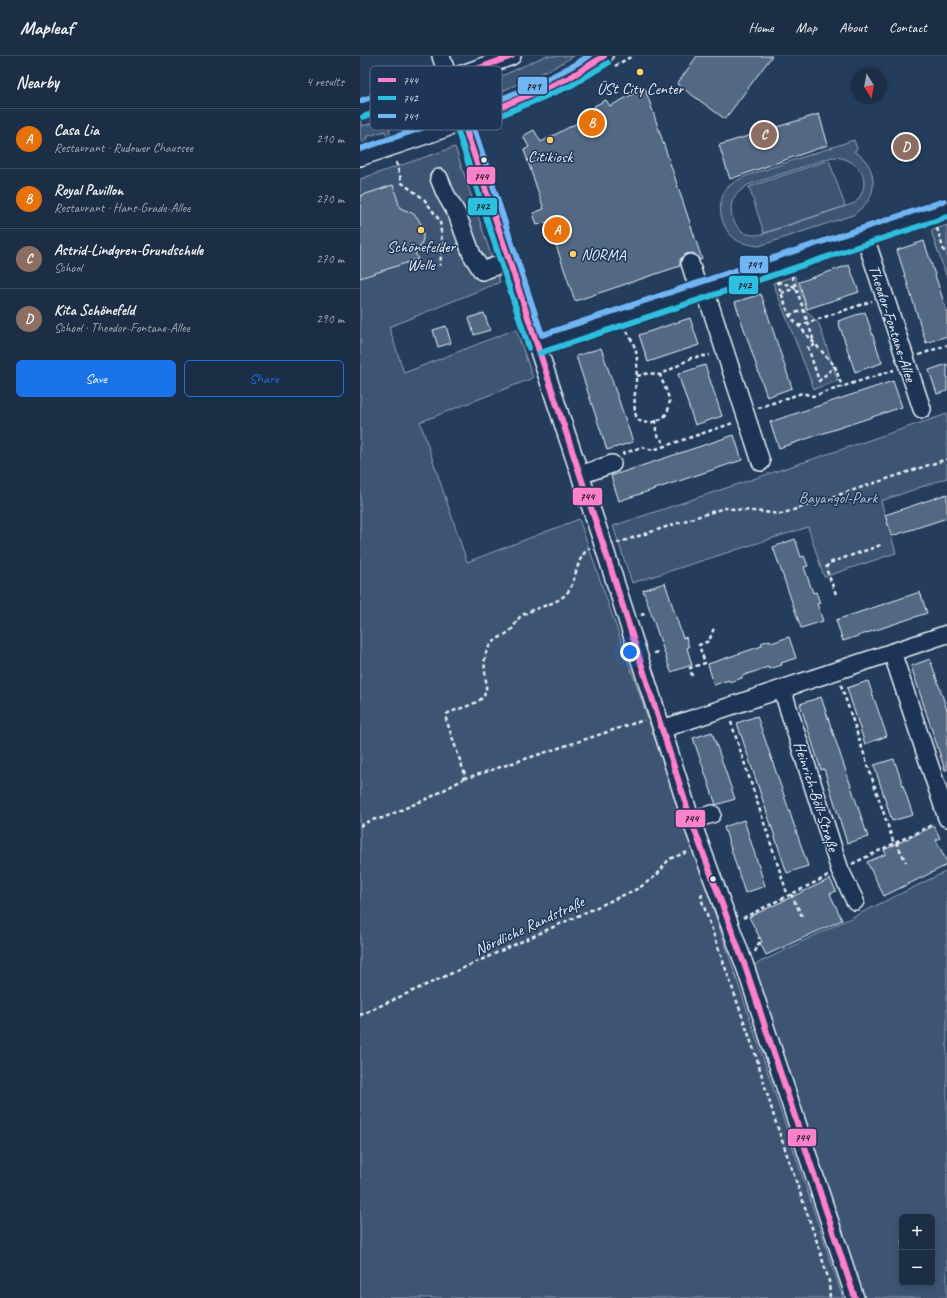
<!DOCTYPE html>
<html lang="en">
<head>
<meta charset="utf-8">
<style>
  body { margin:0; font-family:Caveat,sans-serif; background:#293a51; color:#f1f3f6 }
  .controls { position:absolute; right:12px; bottom:12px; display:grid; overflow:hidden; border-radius:6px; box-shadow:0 2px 6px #0003 }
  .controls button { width:36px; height:36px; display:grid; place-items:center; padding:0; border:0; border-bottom:1px solid #3a4a5f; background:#1c2e46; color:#f1f3f6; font:20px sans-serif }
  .compass { position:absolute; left:491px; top:12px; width:36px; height:36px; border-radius:50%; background:#1c2e46; box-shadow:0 2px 6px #0003; rotate:169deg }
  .you { position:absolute; left:270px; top:596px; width:14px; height:14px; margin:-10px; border:3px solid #fff; border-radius:50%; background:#1a73e8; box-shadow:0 0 0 6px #1a73e833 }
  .badge { display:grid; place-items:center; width:26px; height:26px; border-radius:50%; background:#1a73e8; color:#fff; font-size:13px; font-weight:700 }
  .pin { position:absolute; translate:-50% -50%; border:2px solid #fff; box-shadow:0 1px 4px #0006 }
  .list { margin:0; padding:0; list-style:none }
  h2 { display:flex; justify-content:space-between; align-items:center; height:52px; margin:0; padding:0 16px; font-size:17px }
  h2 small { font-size:13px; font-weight:400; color:#a0a8b3 }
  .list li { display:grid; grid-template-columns:26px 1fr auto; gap:12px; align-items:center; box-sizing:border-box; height:60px; padding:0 16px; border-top:1px solid #3a4a5f }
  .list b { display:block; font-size:15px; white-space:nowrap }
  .list p { margin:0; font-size:13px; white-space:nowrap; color:#a0a8b3 }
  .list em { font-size:13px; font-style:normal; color:#a0a8b3 }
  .actions { display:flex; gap:8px; padding:12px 16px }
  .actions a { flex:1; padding:9px 0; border:1px solid #1a73e8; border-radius:6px; text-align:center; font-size:14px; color:#1a73e8 }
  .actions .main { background:#1a73e8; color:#fff }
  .map { position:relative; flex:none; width:587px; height:1242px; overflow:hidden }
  header { display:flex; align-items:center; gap:24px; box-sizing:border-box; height:56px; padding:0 20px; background:#1c2e46; border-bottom:1px solid #3a4a5f }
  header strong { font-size:19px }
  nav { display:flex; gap:22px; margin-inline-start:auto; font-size:14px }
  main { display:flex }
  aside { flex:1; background:#1c2e46 }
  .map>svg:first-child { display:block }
  .green { fill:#3e5472; stroke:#93a2b5; fill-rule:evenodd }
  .building { fill:#536782; stroke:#e8f1f8 }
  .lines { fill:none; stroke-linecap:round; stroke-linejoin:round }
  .minor-casing { stroke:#e8f1f8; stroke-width:20 }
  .path { stroke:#e8f1f8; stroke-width:2.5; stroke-dasharray:4 3; stroke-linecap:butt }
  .minor { stroke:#1d3557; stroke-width:17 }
  .bus-1-casing { stroke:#1d3557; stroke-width:9 }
  .bus-2-casing { stroke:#1d3557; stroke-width:9 }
  .bus-3-casing { stroke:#1d3557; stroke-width:9 }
  .bus-1 { stroke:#ff80cb; stroke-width:6 }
  .bus-2 { stroke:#2dbfdf; stroke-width:6 }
  .bus-3 { stroke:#70b5f4; stroke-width:6 }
  .poi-dot { fill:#ffd166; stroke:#1d3557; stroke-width:1.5 }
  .bus-dot { fill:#e8f1f8; stroke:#1d3557; stroke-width:1.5 }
  .labels { text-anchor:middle; stroke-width:3; stroke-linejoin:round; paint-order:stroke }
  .poi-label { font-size:16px; fill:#e8f1f8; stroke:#1d3557 }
  .street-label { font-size:16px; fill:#e8f1f8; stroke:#1d3557 }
  .park-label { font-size:16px; fill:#b5c2d0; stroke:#1d3557 }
  .key { fill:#1d3557; stroke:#5a6d87; stroke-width:1 }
  .key-label { font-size:11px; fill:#e8f1f8 }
  .line-badge { stroke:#1d3557; stroke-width:1.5 }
  .pale-badge-label { font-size:11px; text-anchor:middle; font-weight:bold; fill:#111 }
</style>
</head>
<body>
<header>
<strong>Mapleaf</strong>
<nav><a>Home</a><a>Map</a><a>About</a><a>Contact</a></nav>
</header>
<main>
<aside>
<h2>Nearby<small>4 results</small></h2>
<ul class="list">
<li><span class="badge" style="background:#e8710a">A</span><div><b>Casa Lia</b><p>Restaurant · Rudower Chaussee</p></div><em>210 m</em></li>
<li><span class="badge" style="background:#e8710a">B</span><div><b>Royal Pavillon</b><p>Restaurant · Hans-Grade-Allee</p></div><em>270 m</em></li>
<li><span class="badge" style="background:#8d6e63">C</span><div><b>Astrid-Lindgren-Grundschule</b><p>School</p></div><em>270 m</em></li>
<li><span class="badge" style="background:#8d6e63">D</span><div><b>Kita Schönefeld</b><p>School · Theodor-Fontane-Allee</p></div><em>290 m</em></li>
</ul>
<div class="actions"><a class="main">Save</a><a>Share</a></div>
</aside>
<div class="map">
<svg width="587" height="1242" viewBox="0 0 587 1242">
  <rect width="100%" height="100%" fill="#253d5d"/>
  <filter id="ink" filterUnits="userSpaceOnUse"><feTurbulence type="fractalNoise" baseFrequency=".025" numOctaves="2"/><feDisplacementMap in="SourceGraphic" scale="8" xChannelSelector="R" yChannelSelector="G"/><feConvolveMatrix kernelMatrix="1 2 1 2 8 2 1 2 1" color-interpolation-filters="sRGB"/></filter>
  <g filter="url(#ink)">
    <!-- green -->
    <path class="green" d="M185 0H214L193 12 118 46 120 53 112 52C107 44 100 32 110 25L138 13 142 20Z
      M66 39 76 68 64 72 61 63 51 66 54 75 51 77 47 67 29 73 32 83 29 84 25 75 6 81 9 90 5 92 2 83H0V63L3 70 22 64 19 54 22 53 26 63 44 57 41 47 45 46 48 55 57 52 54 43Z
      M494 84 497 93 494 95C497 97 501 100 504 103 514 114 517 134 507 146 503 151 498 155 493 159L399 190C392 189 385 188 378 185 361 175 354 147 368 131 373 126 380 123 386 120ZM472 101C499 101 515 126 495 147L403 178C397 179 391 180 385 177 373 171 367 153 374 142 377 136 383 133 388 129Z
      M95 91 140 226 29 271 44 317 156 273 173 322 60 366 107 506 219 463 344 825 483 1242H0V123Z
      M469 104 485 150 404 177 389 131Z
      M587 169V222L571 175Z
      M435 220 447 255 459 268 478 325 454 333 413 227Z
      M587 358V422L521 445 536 497 464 521 448 471 272 527 253 470Z
      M587 815V1242H501L392 910ZM542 1161H572V1227H542Z"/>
    <!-- building -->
    <path class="building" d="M337 0H412L365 63 317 28Z
      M285 32 342 203 339 204 337 200 333 197 327 198 322 201 320 204V210L215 245 188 166 177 169 173 157 184 153 164 94 169 91 163 80 174 74 181 86 238 56 234 50 246 44 250 50Z
      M459 58 468 89 370 123 359 89Z
      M33 129 40 152 52 157 57 161 63 172V183L59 194 55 197 58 203 0 222V140Z
      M564 185 587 256V280L566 287 537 194Z
      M489 209 499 236 447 253 439 226Z
      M401 238 432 332 407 341 375 246Z
      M505 256 522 307 495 316 478 265Z
      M124 257 130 274 114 279 109 262Z
      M330 262 339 289 288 306 279 279Z
      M86 270 91 287 78 291 73 274Z
      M241 292 273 386 247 394 216 300Z
      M587 308V335L577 338 569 314Z
      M345 309 362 360 335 369 318 318Z
      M533 325 542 351 419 392 410 366Z
      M374 379 382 404 259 445 251 420Z
      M587 438V462L532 480 525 459Z
      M435 483 441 501 444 500 448 510 444 511 453 537 456 536 460 547 457 548 463 565 441 572 413 491Z
      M305 527 323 582 326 581 329 591 327 592 332 609 311 616 283 534Z
      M560 536 567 557 483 585 476 564Z
      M429 581 436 602 421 607 422 609 409 613 408 611 382 620V622L370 626 369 624 354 629 348 608 402 590 401 587 410 584 411 587Z
      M570 603 587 654V714H585L551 610Z
      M508 625 527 680 505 688 487 632Z
      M461 641 508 781 487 787 464 713 461 714 440 648Z
      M397 660 448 810 427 817 377 667Z
      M352 676 375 743 356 749 333 682Z
      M534 703 553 759 532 765 514 709Z
      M384 764 405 830 385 837 364 771Z
      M574 770 580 782 576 784 587 806V809L524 840 507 806 526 798 524 794Z
      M470 823 476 835 470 838 482 864 406 899 400 887 402 886 389 861Z"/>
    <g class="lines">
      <!-- minor casing -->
      <g class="minor-casing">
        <path id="minor" d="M81 0 244 491 331 764 386 913 495 1242
          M0 53 89 23 152 0
          M0 101C70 78 141 55 208 22 220 16 232 7 244 0
          M79 122 85 137 97 158 112 199 122 215 149 205
          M505 181 562 353
          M330 207 339 236
          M345 234 401 406
          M177 289 206 279 339 236 587 153
          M220 419 252 408
          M532 596 587 762
          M422 633 480 814 495 845
          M302 673 587 578
          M331 764 352 758"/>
      </g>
      <!-- path -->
      <path class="path" d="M255 10 272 0
        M36 106 42 127 64 143 80 165 82 187 80 210
        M577 172 584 195 587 197
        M432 220 453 282 450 283
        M417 225 429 259 475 310 482 331
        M418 226 436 231
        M421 237 436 232
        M429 259 444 254
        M438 270 512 245
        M267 275C272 285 277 293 277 304 278 318 271 352 277 362 282 370 297 366 303 362 306 359 308 355 309 351 311 341 303 328 300 319
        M455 289 448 291 459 325 475 310
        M559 299 587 289
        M277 320 289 317 300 319 319 309 331 302 350 299
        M398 352 442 337 453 340 534 314
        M296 364V377L303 386 305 390
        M262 398 282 391 293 394 373 367
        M257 487 364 452 421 458 587 403
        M476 538 467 515 466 512 469 507 516 491 520 489 521 487
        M281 559 287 557
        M294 597 300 596
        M332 620 330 612 345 607 339 589 349 585 354 572
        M481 629 534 788
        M371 666 428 840
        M104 721 107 722 284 664
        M0 770 11 764 23 762 73 740 102 724 105 719 86 663 87 658 90 656C98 653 118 648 123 641 132 630 118 607 129 591 134 583 143 581 150 575 155 571 156 564 161 560 174 551 197 549 207 537 217 526 215 501 230 492
        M536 786 546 806
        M492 808 574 768
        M342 838 341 842 396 1000 415 1064 457 1186 469 1225 470 1242
        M431 838 442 860
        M383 862 468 820
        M395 896 399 887V881
        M0 959 279 832 297 819 309 803 328 796"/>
      <!-- minor -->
      <use href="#minor" class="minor"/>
      <!-- bus-1 casing -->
      <g class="bus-1-casing">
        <path id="bus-1" d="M152 0 89 23 244 491 331 764 386 913 495 1242
          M103 67 209 22 244 0"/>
      </g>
      <!-- bus-2 casing -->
      <g class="bus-2-casing">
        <path id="bus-2" d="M3 61 84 33 169 292
          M106 74 212 29 248 7
          M180 297 587 161"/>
      </g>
      <!-- bus-3 casing -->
      <g class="bus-3-casing">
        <path id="bus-3" d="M0 45 87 15 92 16 96 18 182 279 584 145
          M0 93C47 77 95 61 141 43 171 31 201 18 229 0"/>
      </g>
      <!-- bus-1 -->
      <use href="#bus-1" class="bus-1"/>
      <!-- bus-2 -->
      <use href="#bus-2" class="bus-2"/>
      <!-- bus-3 -->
      <use href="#bus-3" class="bus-3"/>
    </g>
  </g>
  <!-- markers -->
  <g class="poi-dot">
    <circle cx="280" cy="16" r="4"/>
    <circle cx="190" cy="84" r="4"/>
    <circle cx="61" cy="174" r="4"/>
    <circle cx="213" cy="198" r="4"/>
  </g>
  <g class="bus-dot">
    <circle cx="124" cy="104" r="3.5"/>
    <circle cx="353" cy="823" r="3.5"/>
  </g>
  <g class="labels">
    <!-- poi labels -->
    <g class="poi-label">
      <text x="280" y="38">ÜSt City Center</text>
      <text x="190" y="106">Citikiosk</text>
      <text x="61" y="196">Schönefelder<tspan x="61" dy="18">Welle</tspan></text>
      <text x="221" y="204" text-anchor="start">NORMA</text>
    </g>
    <!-- street labels -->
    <g class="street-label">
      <text transform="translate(533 267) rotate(72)" y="6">Theodor-Fontane-Allee</text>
      <text transform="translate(457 740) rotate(72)" y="6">Heinrich-Böll-Straße</text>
      <text transform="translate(169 869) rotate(-25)" y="6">Nördliche Randstraße</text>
    </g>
    <!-- park labels -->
    <g class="park-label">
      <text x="478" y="447">Bayangol-Park</text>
    </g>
  </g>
  <!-- legend -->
  <rect x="10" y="10" width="132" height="64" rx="6" class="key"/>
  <rect x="18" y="22" width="18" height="4" fill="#ff80cb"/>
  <rect x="18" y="40" width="18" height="4" fill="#2dbfdf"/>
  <rect x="18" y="58" width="18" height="4" fill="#70b5f4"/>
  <g class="key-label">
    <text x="43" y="28">744</text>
    <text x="43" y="46">742</text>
    <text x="43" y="64">741</text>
  </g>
  <g class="line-badge">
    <rect x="157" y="20" width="31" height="19" rx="4" fill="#70b5f4"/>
    <rect x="106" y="110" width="30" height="19" rx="4" fill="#ff80cb"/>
    <rect x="107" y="141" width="31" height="19" rx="4" fill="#2dbfdf"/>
    <rect x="379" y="199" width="30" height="19" rx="4" fill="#70b5f4"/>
    <rect x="368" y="219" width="31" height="20" rx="4" fill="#2dbfdf"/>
    <rect x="212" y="431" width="31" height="19" rx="4" fill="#ff80cb"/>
    <rect x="315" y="753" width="31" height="19" rx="4" fill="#ff80cb"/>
    <rect x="427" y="1072" width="30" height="19" rx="4" fill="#ff80cb"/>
  </g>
  <g class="pale-badge-label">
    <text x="173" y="34">741</text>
    <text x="121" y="124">744</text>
    <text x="122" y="154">742</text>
    <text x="394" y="212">741</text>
    <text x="384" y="233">742</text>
    <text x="227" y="444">744</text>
    <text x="331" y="766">744</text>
    <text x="442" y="1085">744</text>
  </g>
</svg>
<div class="controls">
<button>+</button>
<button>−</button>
</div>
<svg class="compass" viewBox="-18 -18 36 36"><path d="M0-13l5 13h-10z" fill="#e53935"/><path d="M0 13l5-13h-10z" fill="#a0a8b3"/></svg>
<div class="you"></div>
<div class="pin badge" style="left:197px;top:174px;background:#e8710a">A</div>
<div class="pin badge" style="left:232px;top:67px;background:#e8710a">B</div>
<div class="pin badge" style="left:404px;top:79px;background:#8d6e63">C</div>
<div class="pin badge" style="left:546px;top:91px;background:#8d6e63">D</div>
</div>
</main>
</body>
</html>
